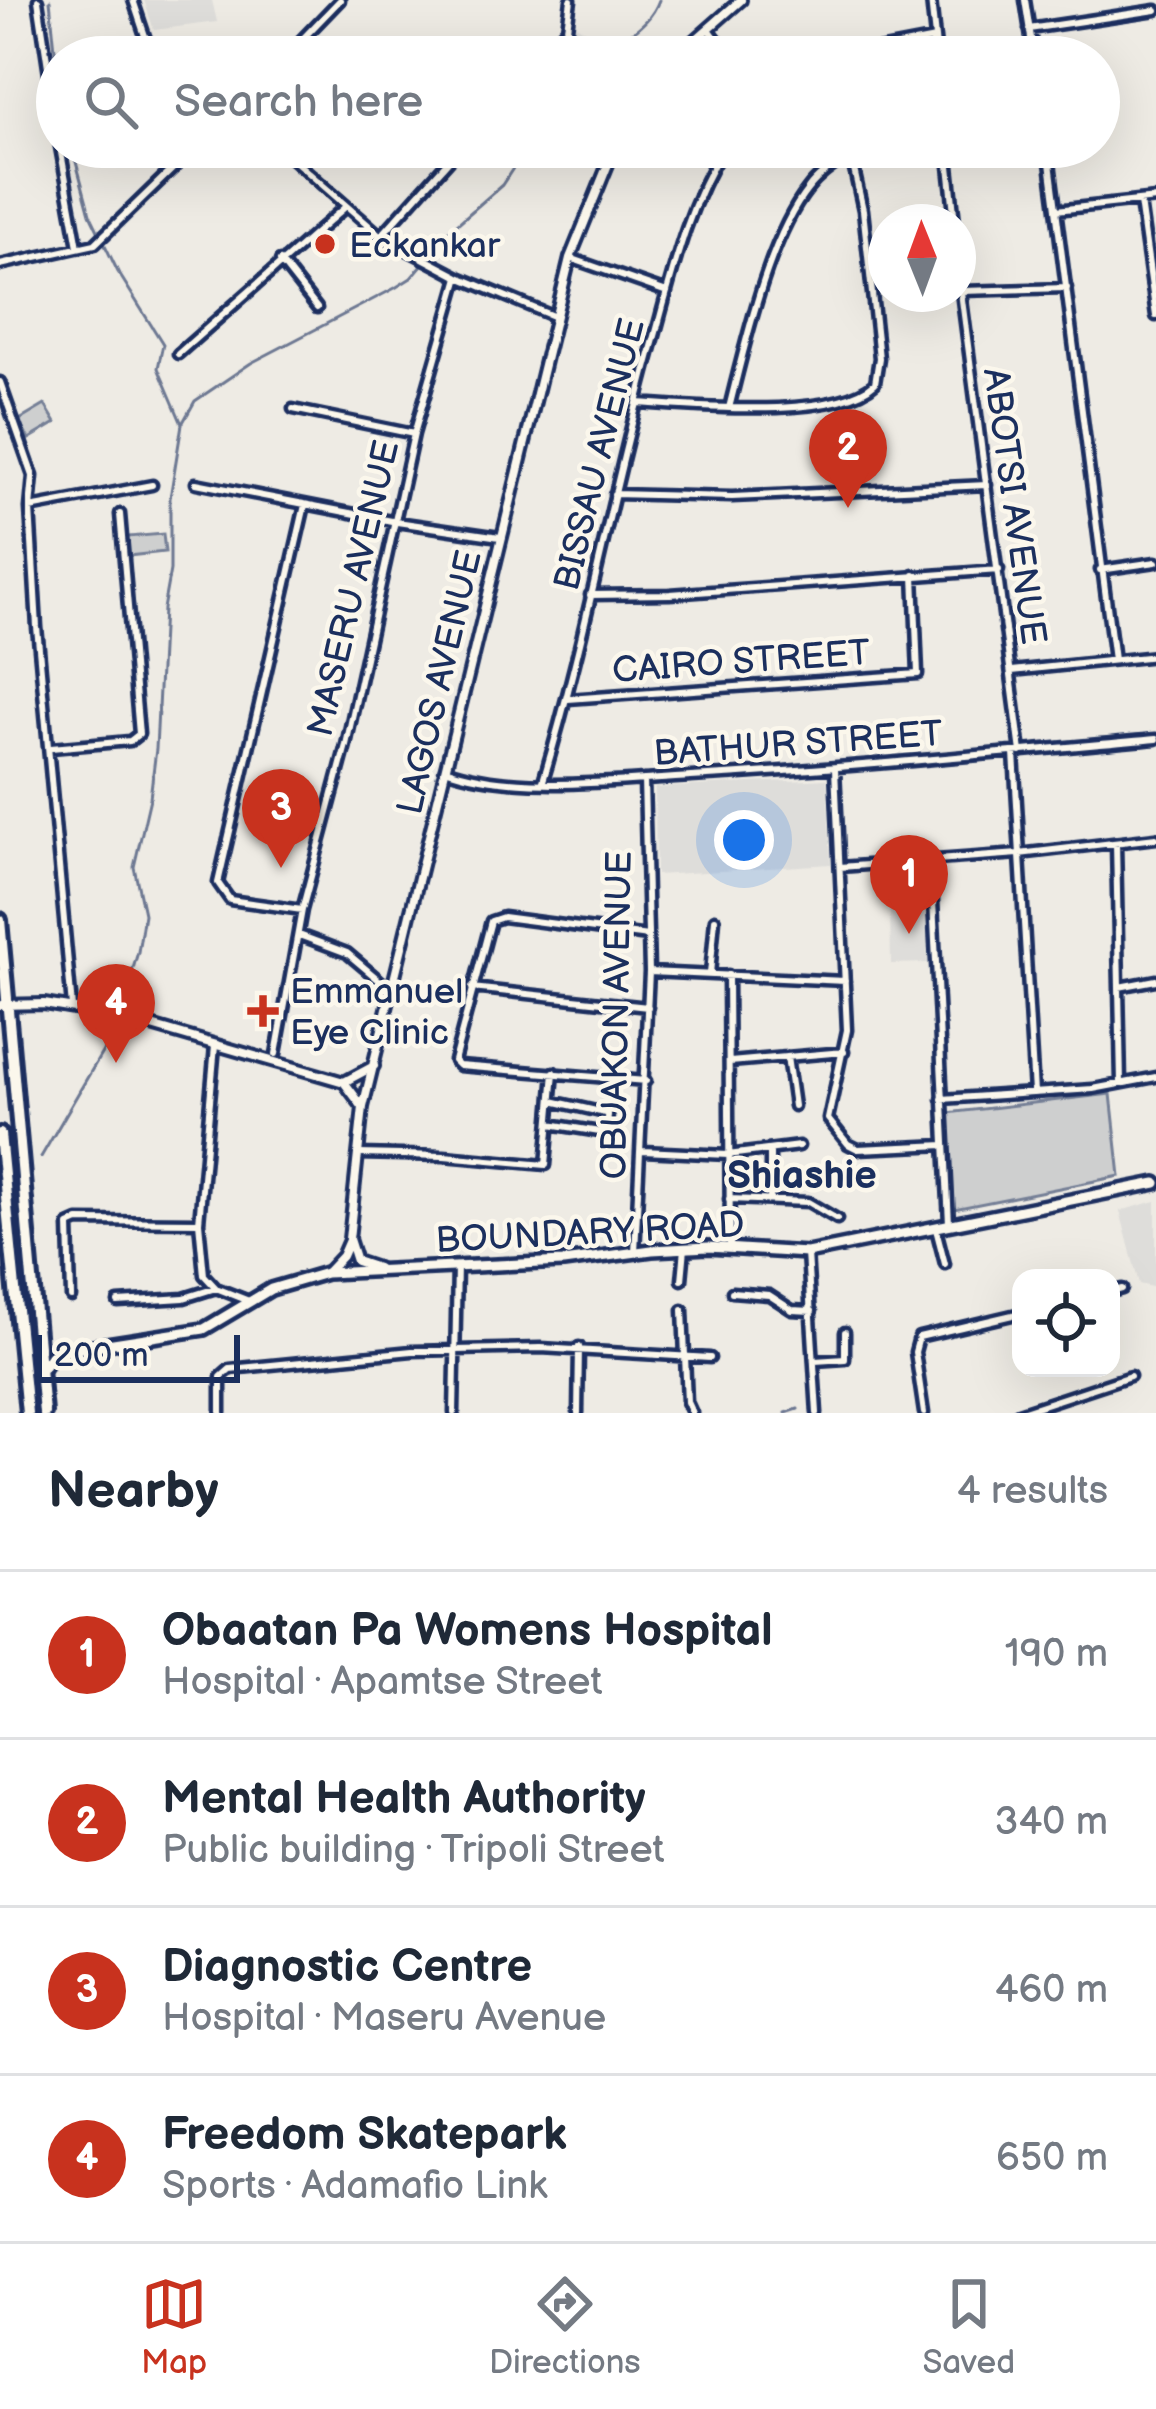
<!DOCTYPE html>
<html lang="en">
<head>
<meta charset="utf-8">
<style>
  body { margin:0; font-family:"Balsamiq Sans",sans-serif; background:#f6f6f7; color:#1f2937 }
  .controls { position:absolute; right:36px; bottom:36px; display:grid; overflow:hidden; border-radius:24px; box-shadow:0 12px 48px #0002 }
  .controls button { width:108px; height:108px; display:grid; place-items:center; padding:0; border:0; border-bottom:3px solid #e0e1e3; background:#fff; color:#1f2937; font:60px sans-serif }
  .compass { position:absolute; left:868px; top:204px; width:108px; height:108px; border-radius:50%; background:#fff; box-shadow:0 12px 48px #0002; rotate:359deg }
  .scale { position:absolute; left:36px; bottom:30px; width:204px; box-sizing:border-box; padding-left:12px; border:6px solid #1b2f5e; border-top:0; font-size:33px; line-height:42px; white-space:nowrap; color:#1b2f5e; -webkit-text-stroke:9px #fbf7ec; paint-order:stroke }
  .you { position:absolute; left:744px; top:840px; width:42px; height:42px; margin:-30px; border:9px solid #fff; border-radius:50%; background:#1a73e8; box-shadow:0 0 0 18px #1a73e833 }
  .badge { display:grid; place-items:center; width:78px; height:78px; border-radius:50%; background:#c8321e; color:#fff; font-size:39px; font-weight:700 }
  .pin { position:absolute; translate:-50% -99px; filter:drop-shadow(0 3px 6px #0008) }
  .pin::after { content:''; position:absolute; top:63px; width:42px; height:36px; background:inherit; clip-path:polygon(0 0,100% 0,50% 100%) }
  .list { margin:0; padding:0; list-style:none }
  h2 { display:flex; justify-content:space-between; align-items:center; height:156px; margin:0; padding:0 48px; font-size:51px }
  h2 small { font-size:39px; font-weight:400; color:#747a83 }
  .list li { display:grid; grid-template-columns:78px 1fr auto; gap:36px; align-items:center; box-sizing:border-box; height:168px; padding:0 48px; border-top:3px solid #e0e1e3 }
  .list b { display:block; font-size:45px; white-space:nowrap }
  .list p { margin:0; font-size:39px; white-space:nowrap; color:#747a83 }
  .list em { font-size:39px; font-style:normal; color:#747a83 }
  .icon { flex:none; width:66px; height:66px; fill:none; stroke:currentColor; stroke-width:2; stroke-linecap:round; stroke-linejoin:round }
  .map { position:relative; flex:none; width:1156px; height:1413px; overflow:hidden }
  .search { position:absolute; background:#fff; box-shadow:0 12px 48px #0002; left:36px; right:36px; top:36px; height:132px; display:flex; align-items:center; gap:30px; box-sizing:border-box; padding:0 42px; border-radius:66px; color:#747a83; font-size:45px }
  .sheet { height:828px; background:#fff }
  nav { display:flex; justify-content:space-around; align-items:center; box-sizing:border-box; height:168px; border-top:3px solid #e0e1e3; background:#fff; font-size:33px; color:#747a83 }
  nav a { display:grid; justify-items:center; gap:6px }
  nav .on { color:#c8321e }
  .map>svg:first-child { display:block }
  .built { fill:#deddda }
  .green { fill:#cecfcf; stroke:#747f96; stroke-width:3 }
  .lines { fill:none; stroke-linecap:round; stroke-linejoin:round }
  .stream { stroke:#6d7892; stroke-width:3 }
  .minor-casing { stroke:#1b2f5e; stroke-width:15 }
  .tertiary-casing { stroke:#1b2f5e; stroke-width:16 }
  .secondary-casing { stroke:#1b2f5e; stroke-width:18 }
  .trunk-casing { stroke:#1b2f5e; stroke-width:20 }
  .minor { stroke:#fbf7ec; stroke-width:6 }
  .tertiary { stroke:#fbf7ec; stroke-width:8 }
  .secondary { stroke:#fbf7ec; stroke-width:9 }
  .trunk { stroke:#fbf7ec; stroke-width:10 }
  .poi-dot { fill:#c8321e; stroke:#fbf7ec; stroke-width:4.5 }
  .labels { text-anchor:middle; stroke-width:9; stroke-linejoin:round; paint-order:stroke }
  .poi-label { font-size:36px; fill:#1b2f5e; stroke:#fbf7ec; text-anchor:start }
  .street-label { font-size:36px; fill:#1b2f5e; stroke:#fbf7ec }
  .neighbourhood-label { font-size:39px; font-weight:bold; fill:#1b2f5e; stroke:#fbf7ec }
</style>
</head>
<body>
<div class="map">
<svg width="1156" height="1413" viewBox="0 0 1156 1413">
  <rect width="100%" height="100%" fill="#eeebe4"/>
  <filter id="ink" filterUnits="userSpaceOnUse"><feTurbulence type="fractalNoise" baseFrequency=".00833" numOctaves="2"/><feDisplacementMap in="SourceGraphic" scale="24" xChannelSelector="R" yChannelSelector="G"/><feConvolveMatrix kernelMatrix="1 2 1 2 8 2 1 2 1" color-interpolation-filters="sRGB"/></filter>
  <g filter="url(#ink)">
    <!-- built -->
    <path class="built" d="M144 0H212L217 22 154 30Z
      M574 24 605 42 598 57H546Z
      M827 779 831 864 656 875 655 788Z
      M926 904 928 963 891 964 890 905Z
      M1156 1201V1288L1139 1284 1120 1211Z"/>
    <!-- green -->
    <path class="green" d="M45 405 56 423 29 439 18 421Z
      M163 534 165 552 128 556 127 537Z
      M1111 1094 1120 1176 954 1209 947 1113Z"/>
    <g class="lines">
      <!-- stream -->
      <path class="stream" d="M50 0 57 70
        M605 57C623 35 649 28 659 0
        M428 257 448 232 502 185 527 147
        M182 424 195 401 251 363 395 288 411 278 422 265
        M41 1157 114 1032 138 952 144 914 134 867 150 798 156 749 163 609 170 570V498L182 424 158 368 163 344 118 272 90 214 72 147
        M786 1413 798 1409"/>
      <!-- minor casing -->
      <g class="minor-casing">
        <path id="minor" d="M38 0 57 127
          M133 0 152 57
          M931 0 937 57
          M1025 0 1034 57
          M709 29 730 57
          M1029 29 1156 10
          M285 57 340 0
          M541 57 567 28 571 0
          M841 57 935 39
          M60 147 78 247
          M279 147 381 236 459 277 555 317
          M947 147 955 222
          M1048 147 1114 660
          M1140 202 1156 316
          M1056 210 1156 199
          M381 236 461 147
          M570 258 667 292
          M280 261 317 308
          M0 265 95 244 195 147
          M958 269 1021 752
          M962 291 1067 288
          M178 354 344 208
          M0 382 33 476 30 508 37 627 72 1007
          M637 403C692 406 834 421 875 383L879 358 863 210 849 147
          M729 408C745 345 768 239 808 189 819 174 836 164 851 153
          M293 409 414 434
          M196 483 397 522 500 537
          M614 494 732 497 987 485
          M30 508 152 485
          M1100 570 1156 562
          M590 595 670 594 999 570
          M1012 671 1156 656
          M568 699 918 674 914 575
          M51 748 130 741 139 734 120 514
          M1014 753 1034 1093
          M445 769C514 794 617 781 691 777 846 768 1001 753 1156 739
          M835 769 847 1030 828 1119 848 1144 858 1149 945 1145
          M543 781C587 635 613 483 655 336 673 270 688 205 724 147
          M1116 843 1121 1083
          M931 861 949 1223
          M840 867 1019 854 1156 838
          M302 910 230 900 218 883 305 505
          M299 935 347 953 392 991
          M649 972 845 981
          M710 974 715 919
          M728 975 730 1247
          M1119 987 1156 980
          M472 988 648 1007
          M215 1046 199 1222 204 1275 216 1288 249 1301
          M276 1054 302 910 346 745 414 434 459 277
          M787 1057 794 1106
          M730 1062 844 1052
          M646 1081 459 1066 454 1061 491 921 503 917 648 936
          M942 1099 1093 1089 1156 1077
          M550 1124 606 1133 608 1115 605 1113 552 1101
          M643 1151 728 1155 799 1146
          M770 1152V1196
          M359 1154 444 1156 546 1165 554 1072
          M729 1199 808 1202 837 1219
          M936 1229 945 1264
          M635 1252 649 972 644 780
          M807 1253 817 1413
          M682 1280 685 1248
          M732 1292 769 1295 792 1310 812 1311
          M1111 1292 1122 1289
          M71 1297 69 1225 78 1221 199 1222
          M118 1302 184 1298 216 1288
          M683 1310 687 1402 692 1413
          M815 1361 845 1359V1332
          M221 1413V1377L230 1369 412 1351 541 1348 710 1358
          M454 1413 457 1266
          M578 1413 579 1347
          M924 1413 915 1352 919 1337 1021 1313
          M1018 1413 1130 1376"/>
      </g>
      <!-- tertiary casing -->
      <g class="tertiary-casing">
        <path id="tertiary" d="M676 57 741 0
          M0 1005 44 1004 117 1016 344 1082 362 1106
          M344 1082 374 1066
          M377 1268 356 1261 349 1239 363 1107 570 258 615 147
          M327 1272 342 1256 349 1240"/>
      </g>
      <!-- secondary casing -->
      <g class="secondary-casing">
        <path id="secondary" d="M43 1368 51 1356 68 1350 204 1329 271 1289 326 1273 563 1262 652 1250 708 1247 807 1253 1156 1183"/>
      </g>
      <!-- trunk casing -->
      <g class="trunk-casing">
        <path id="trunk" d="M0 920 44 1413
          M0 1134 27 1413"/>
      </g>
      <!-- minor -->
      <use href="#minor" class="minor"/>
      <!-- tertiary -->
      <use href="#tertiary" class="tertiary"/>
      <!-- secondary -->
      <use href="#secondary" class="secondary"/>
      <!-- trunk -->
      <use href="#trunk" class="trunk"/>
    </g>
  </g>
  <!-- markers -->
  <g class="poi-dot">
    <circle cx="325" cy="244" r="12"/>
    <path d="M257 993h12v12h12v12h-12v12h-12v-12h-12v-12h12z"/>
  </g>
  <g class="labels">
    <!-- poi labels -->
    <g class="poi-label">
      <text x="349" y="257">Eckankar</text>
      <text x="290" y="1003">Emmanuel<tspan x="290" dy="41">Eye Clinic</tspan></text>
    </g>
    <!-- street labels -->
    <g class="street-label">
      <text transform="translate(598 454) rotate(-76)" y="13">BISSAU AVENUE</text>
      <text transform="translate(1016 506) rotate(82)" y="13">ABOTSI AVENUE</text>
      <text transform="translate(352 588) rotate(-77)" y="13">MASERU AVENUE</text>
      <text transform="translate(741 660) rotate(-4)" y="13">CAIRO STREET</text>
      <text transform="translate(438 682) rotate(-77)" y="13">LAGOS AVENUE</text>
      <text transform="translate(798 742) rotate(-4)" y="13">BATHUR STREET</text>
      <text transform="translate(615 1015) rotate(-89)" y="13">OBUAKON AVENUE</text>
      <text transform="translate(590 1231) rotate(-3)" y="13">BOUNDARY ROAD</text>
    </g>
    <!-- neighbourhood labels -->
    <g class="neighbourhood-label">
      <text x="802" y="1188">Shiashie</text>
    </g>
  </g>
</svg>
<div class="controls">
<button><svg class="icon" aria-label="locate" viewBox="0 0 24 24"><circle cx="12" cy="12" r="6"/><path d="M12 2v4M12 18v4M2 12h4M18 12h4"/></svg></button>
</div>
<svg class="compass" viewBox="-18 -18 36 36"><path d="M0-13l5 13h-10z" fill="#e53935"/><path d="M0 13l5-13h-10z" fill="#747a83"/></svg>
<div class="scale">200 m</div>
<div class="you"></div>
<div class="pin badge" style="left:909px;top:934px">1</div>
<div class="pin badge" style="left:848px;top:508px">2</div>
<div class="pin badge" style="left:281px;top:868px">3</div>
<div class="pin badge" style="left:116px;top:1063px">4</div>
<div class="search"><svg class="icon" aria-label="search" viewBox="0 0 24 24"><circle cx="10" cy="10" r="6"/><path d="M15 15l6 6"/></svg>Search here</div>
</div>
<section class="sheet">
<h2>Nearby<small>4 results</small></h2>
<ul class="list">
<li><span class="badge">1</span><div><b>Obaatan Pa Womens Hospital</b><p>Hospital · Apamtse Street</p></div><em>190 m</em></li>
<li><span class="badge">2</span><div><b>Mental Health Authority</b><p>Public building · Tripoli Street</p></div><em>340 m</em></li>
<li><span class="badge">3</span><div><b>Diagnostic Centre</b><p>Hospital · Maseru Avenue</p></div><em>460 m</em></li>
<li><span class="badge">4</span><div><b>Freedom Skatepark</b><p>Sports · Adamafio Link</p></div><em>650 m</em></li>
</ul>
</section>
<nav>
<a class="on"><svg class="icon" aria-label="map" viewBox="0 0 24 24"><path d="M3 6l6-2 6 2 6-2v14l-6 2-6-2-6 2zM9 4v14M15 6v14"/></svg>Map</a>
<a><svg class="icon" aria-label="directions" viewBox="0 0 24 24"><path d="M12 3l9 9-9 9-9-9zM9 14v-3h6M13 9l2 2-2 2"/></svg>Directions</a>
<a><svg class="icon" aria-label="saved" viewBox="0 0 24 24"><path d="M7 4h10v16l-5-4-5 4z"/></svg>Saved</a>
</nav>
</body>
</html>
